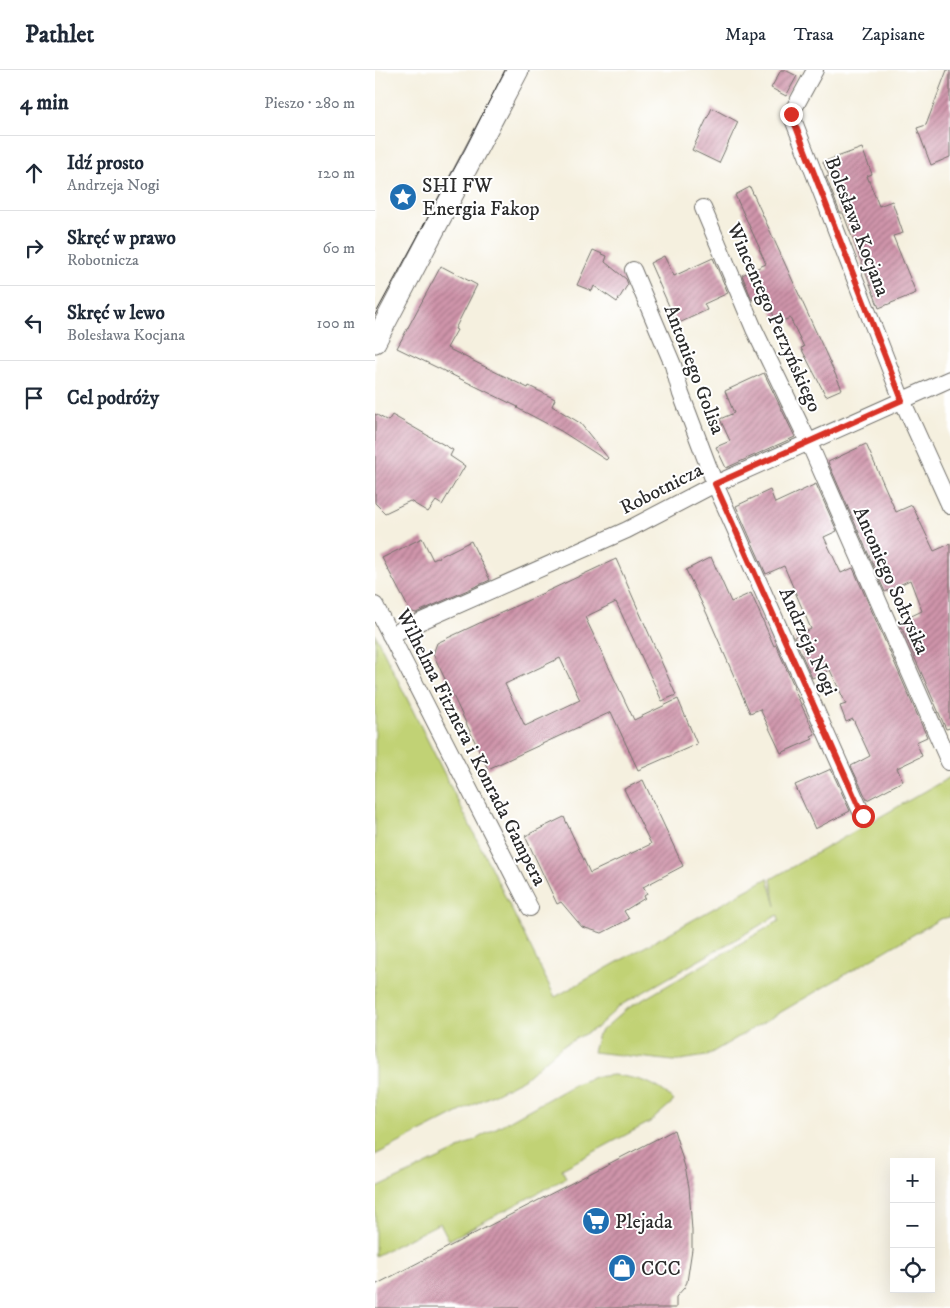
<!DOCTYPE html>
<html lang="pl">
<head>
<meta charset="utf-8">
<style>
  body { margin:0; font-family:"IM FELL DW Pica",serif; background:#f2f2f3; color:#1f2937 }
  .controls { position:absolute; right:15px; bottom:15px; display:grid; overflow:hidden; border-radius:0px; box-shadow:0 5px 20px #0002 }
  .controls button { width:45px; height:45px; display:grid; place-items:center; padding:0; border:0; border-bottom:1px solid #e0e1e3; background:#fff; color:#1f2937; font:25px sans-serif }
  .stop { position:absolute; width:15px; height:15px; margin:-11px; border:4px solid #d93025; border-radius:50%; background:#fff }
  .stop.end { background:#d93025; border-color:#fff; box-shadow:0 1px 5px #0008 }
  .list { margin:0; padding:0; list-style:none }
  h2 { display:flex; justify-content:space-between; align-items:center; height:65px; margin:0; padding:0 20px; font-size:21px }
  h2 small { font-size:16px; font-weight:400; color:#747a83 }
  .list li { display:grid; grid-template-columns:32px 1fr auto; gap:15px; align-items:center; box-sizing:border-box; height:75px; padding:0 20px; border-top:1px solid #e0e1e3 }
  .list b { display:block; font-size:19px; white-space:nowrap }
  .list p { margin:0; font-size:16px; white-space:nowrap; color:#747a83 }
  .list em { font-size:16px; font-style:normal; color:#747a83 }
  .icon { flex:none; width:28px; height:28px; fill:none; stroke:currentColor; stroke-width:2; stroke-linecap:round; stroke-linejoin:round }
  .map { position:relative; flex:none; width:575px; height:1238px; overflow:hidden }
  header { display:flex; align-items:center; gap:30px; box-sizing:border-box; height:70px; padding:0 25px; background:#fff; border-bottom:1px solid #e0e1e3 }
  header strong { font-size:24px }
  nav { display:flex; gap:28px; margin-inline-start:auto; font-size:18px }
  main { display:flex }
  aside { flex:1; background:#fff }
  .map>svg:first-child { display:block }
  .grass { fill:#c1d275; stroke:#767e50 }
  .building { fill:url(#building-hatch); fill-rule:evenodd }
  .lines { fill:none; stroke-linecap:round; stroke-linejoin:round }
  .minor-casing { stroke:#72706a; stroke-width:18 }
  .tertiary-casing { stroke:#72706a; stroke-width:23 }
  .minor { stroke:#fff; stroke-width:16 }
  .tertiary { stroke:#fff; stroke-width:21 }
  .tram { stroke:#2b2b2b; stroke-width:1 }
  .route { stroke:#d93025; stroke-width:6 }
  .labels { text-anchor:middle; stroke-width:4; stroke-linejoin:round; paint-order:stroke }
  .poi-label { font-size:20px; fill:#2b2b2b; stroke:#fff; text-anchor:start }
  .street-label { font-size:20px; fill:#2b2b2b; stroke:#fff }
</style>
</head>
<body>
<header>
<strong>Pathlet</strong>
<nav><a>Mapa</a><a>Trasa</a><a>Zapisane</a></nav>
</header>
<main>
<aside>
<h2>4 min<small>Pieszo · 280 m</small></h2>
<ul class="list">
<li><svg class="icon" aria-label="ahead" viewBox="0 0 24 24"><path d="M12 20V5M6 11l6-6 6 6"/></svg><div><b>Idź prosto</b><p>Andrzeja Nogi</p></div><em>120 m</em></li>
<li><svg class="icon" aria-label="right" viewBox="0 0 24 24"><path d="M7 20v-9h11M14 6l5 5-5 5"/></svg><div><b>Skręć w prawo</b><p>Robotnicza</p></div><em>60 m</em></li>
<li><svg class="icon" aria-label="left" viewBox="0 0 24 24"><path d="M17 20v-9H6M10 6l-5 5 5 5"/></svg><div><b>Skręć w lewo</b><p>Bolesława Kocjana</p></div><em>100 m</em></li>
<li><svg class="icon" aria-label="arrive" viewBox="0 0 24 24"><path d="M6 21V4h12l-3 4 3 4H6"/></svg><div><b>Cel podróży</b></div></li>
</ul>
</aside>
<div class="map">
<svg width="575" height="1238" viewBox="0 0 575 1238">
  <defs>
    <pattern id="building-hatch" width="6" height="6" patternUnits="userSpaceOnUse" patternTransform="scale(1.25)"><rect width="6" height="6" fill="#cf94aa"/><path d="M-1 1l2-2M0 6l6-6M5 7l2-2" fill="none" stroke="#a8798b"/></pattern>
  </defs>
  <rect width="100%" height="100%" fill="#fff"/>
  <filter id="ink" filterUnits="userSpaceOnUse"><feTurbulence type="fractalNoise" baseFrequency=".02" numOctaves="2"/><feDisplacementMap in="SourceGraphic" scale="10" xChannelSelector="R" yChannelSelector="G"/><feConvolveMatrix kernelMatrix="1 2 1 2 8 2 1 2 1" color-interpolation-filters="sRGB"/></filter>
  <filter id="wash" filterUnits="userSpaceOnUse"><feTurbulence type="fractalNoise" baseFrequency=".0096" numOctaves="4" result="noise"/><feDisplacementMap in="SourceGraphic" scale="20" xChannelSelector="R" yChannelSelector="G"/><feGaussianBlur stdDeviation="1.12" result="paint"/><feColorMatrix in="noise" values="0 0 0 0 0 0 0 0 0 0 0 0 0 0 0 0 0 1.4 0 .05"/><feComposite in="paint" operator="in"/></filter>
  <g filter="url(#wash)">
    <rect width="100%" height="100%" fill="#f5f0df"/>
    <!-- grass -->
    <path class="grass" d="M0 564 180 927 393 808 401 836 396 809 575 707V847L565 849 331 986 299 991 218 982 223 964 250 940 404 851 403 845 246 935 221 958 187 976 149 1009 0 1085Z
      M238 1005C262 1008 282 1012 299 1031L275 1052 187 1099 191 1108 74 1170 65 1153 0 1186V1119L78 1082 202 1013 220 1007Z"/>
    <g id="blocks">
      <!-- building -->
      <path class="building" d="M406 0H410L422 6 411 26 396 18Z
        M572 0H575V87L556 95 542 58 551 55Z
        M337 38 363 52 344 93 317 80Z
        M487 78 497 104 492 106 504 136 517 131 528 163 518 166 541 223 504 238 468 143H465L451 107 454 106 448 92Z
        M375 117 467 319 451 326 426 278 429 277 415 248 402 253 389 224 377 230 367 205 391 194 384 179H385L360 125Z
        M218 180 232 186 230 192 251 209 253 214 242 232 219 216 217 221 202 215Z
        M289 186 299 206 338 188 353 223 329 234 332 240 302 254 275 193Z
        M66 196 102 215 80 259 82 260 72 278 153 318 154 316 180 329 177 336 205 353 233 388 231 390 186 361 142 338 143 337 22 278Z
        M389 303 420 367 351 398 341 377 355 371 345 349 359 343 350 321Z
        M0 344 13 351 17 345 78 380 75 386 90 396 67 435 61 431 53 442 35 431 10 443 0 433Z
        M491 374 521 442 537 435 559 481 575 474V658L571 659 524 552 547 541 535 510 510 522 453 392Z
        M441 414 462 461 449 467 466 503 478 498 552 667 541 672 547 686 522 698 528 711 492 730 476 696 495 686 478 649 471 652 465 636 471 634 455 600 437 608 419 567 436 559 409 496 391 504 361 436 395 420 400 433Z
        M47 468 58 490 96 471 115 510 41 543 35 541 7 488Z
        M336 487 356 532 376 523 399 576 401 575 419 616 418 617 440 664 436 666 438 669 406 683 385 639 375 643 332 544 311 500Z
        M241 489 301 625 287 631 241 532 210 547 259 650 303 629 322 674 263 700 236 642 113 699 58 584 62 573ZM185 588 205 630 150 656 130 614Z
        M456 699 475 741 440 759 420 715Z
        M268 710 308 796 268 817 272 824 269 826 270 828 249 841 254 849 227 863 207 857 186 832 182 834 150 766 189 747 215 803 276 774 249 719Z
        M299 1060 310 1097 314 1117 317 1161V1179L312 1212 309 1218 301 1227V1238H0V1215Z"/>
    </g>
  </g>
  <g filter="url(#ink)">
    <use href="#blocks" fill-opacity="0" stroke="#72706a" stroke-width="1"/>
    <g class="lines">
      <!-- minor casing -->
      <g class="minor-casing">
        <path id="minor" d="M440 0 416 44 527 330 575 436
          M328 138 379 259 434 373 574 692
          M258 200 298 295 306 324 340 414 488 746
          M0 535 155 838
          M15 565 252 460 340 414 575 309"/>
      </g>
      <!-- tertiary casing -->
      <g class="tertiary-casing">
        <path id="tertiary" d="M0 272 143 0"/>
      </g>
      <!-- minor -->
      <use href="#minor" class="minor"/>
      <!-- tertiary -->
      <use href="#tertiary" class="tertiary"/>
      <!-- tram -->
      <path class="tram" d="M0 245 90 79 130 0"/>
    </g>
  </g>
  <g class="lines" filter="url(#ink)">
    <!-- route -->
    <path class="route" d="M416 44 527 330 340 414 488 746"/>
  </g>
  <!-- icons -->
  <defs>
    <g id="sight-disc" transform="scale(1.4375)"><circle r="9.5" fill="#1f6fb2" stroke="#fff"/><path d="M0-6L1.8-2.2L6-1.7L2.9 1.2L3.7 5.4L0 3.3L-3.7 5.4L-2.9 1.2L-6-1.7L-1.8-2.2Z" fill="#fff"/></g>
    <g id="supermarket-disc" transform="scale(1.4375)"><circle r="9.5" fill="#1f6fb2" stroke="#fff"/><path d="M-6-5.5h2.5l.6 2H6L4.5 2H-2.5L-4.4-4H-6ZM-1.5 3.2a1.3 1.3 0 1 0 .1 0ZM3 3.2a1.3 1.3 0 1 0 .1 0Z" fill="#fff"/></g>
    <g id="shop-disc" transform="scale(1.4375)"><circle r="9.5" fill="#1f6fb2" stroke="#fff"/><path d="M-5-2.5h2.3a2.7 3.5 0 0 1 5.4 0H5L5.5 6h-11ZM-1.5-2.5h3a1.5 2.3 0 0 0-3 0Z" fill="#fff"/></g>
  </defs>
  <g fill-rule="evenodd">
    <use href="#sight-disc" x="28" y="127"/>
    <use href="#supermarket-disc" x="221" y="1151"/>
    <use href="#shop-disc" x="247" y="1198"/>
  </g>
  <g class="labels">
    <!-- poi labels -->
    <g class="poi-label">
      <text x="47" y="122">SHI FW<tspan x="47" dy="23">Energia Fakop</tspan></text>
      <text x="240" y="1158">Plejada</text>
      <text x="266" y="1205">CCC</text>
    </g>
    <!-- street labels -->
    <g class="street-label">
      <text transform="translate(483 156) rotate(69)" y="7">Bolesława Kocjana</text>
      <text transform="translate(400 247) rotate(66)" y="7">Wincentego Perzyńskiego</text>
      <text transform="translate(320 299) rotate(69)" y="7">Antoniego Golisa</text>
      <text transform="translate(286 418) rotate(-27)" y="7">Robotnicza</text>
      <text transform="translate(517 510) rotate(66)" y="7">Antoniego Sołtysika</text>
      <text transform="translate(434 571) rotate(66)" y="7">Andrzeja Nogi</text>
      <text transform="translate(97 677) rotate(63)" y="7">Wilhelma Fitznera i Konrada Gampera</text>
    </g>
  </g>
</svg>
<div class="controls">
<button>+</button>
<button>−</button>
<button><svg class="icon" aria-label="locate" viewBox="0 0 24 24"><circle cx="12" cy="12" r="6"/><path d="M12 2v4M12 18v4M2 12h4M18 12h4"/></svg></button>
</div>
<div class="stop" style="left:488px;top:746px"></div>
<div class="stop end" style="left:416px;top:44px"></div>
</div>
</main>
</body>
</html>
